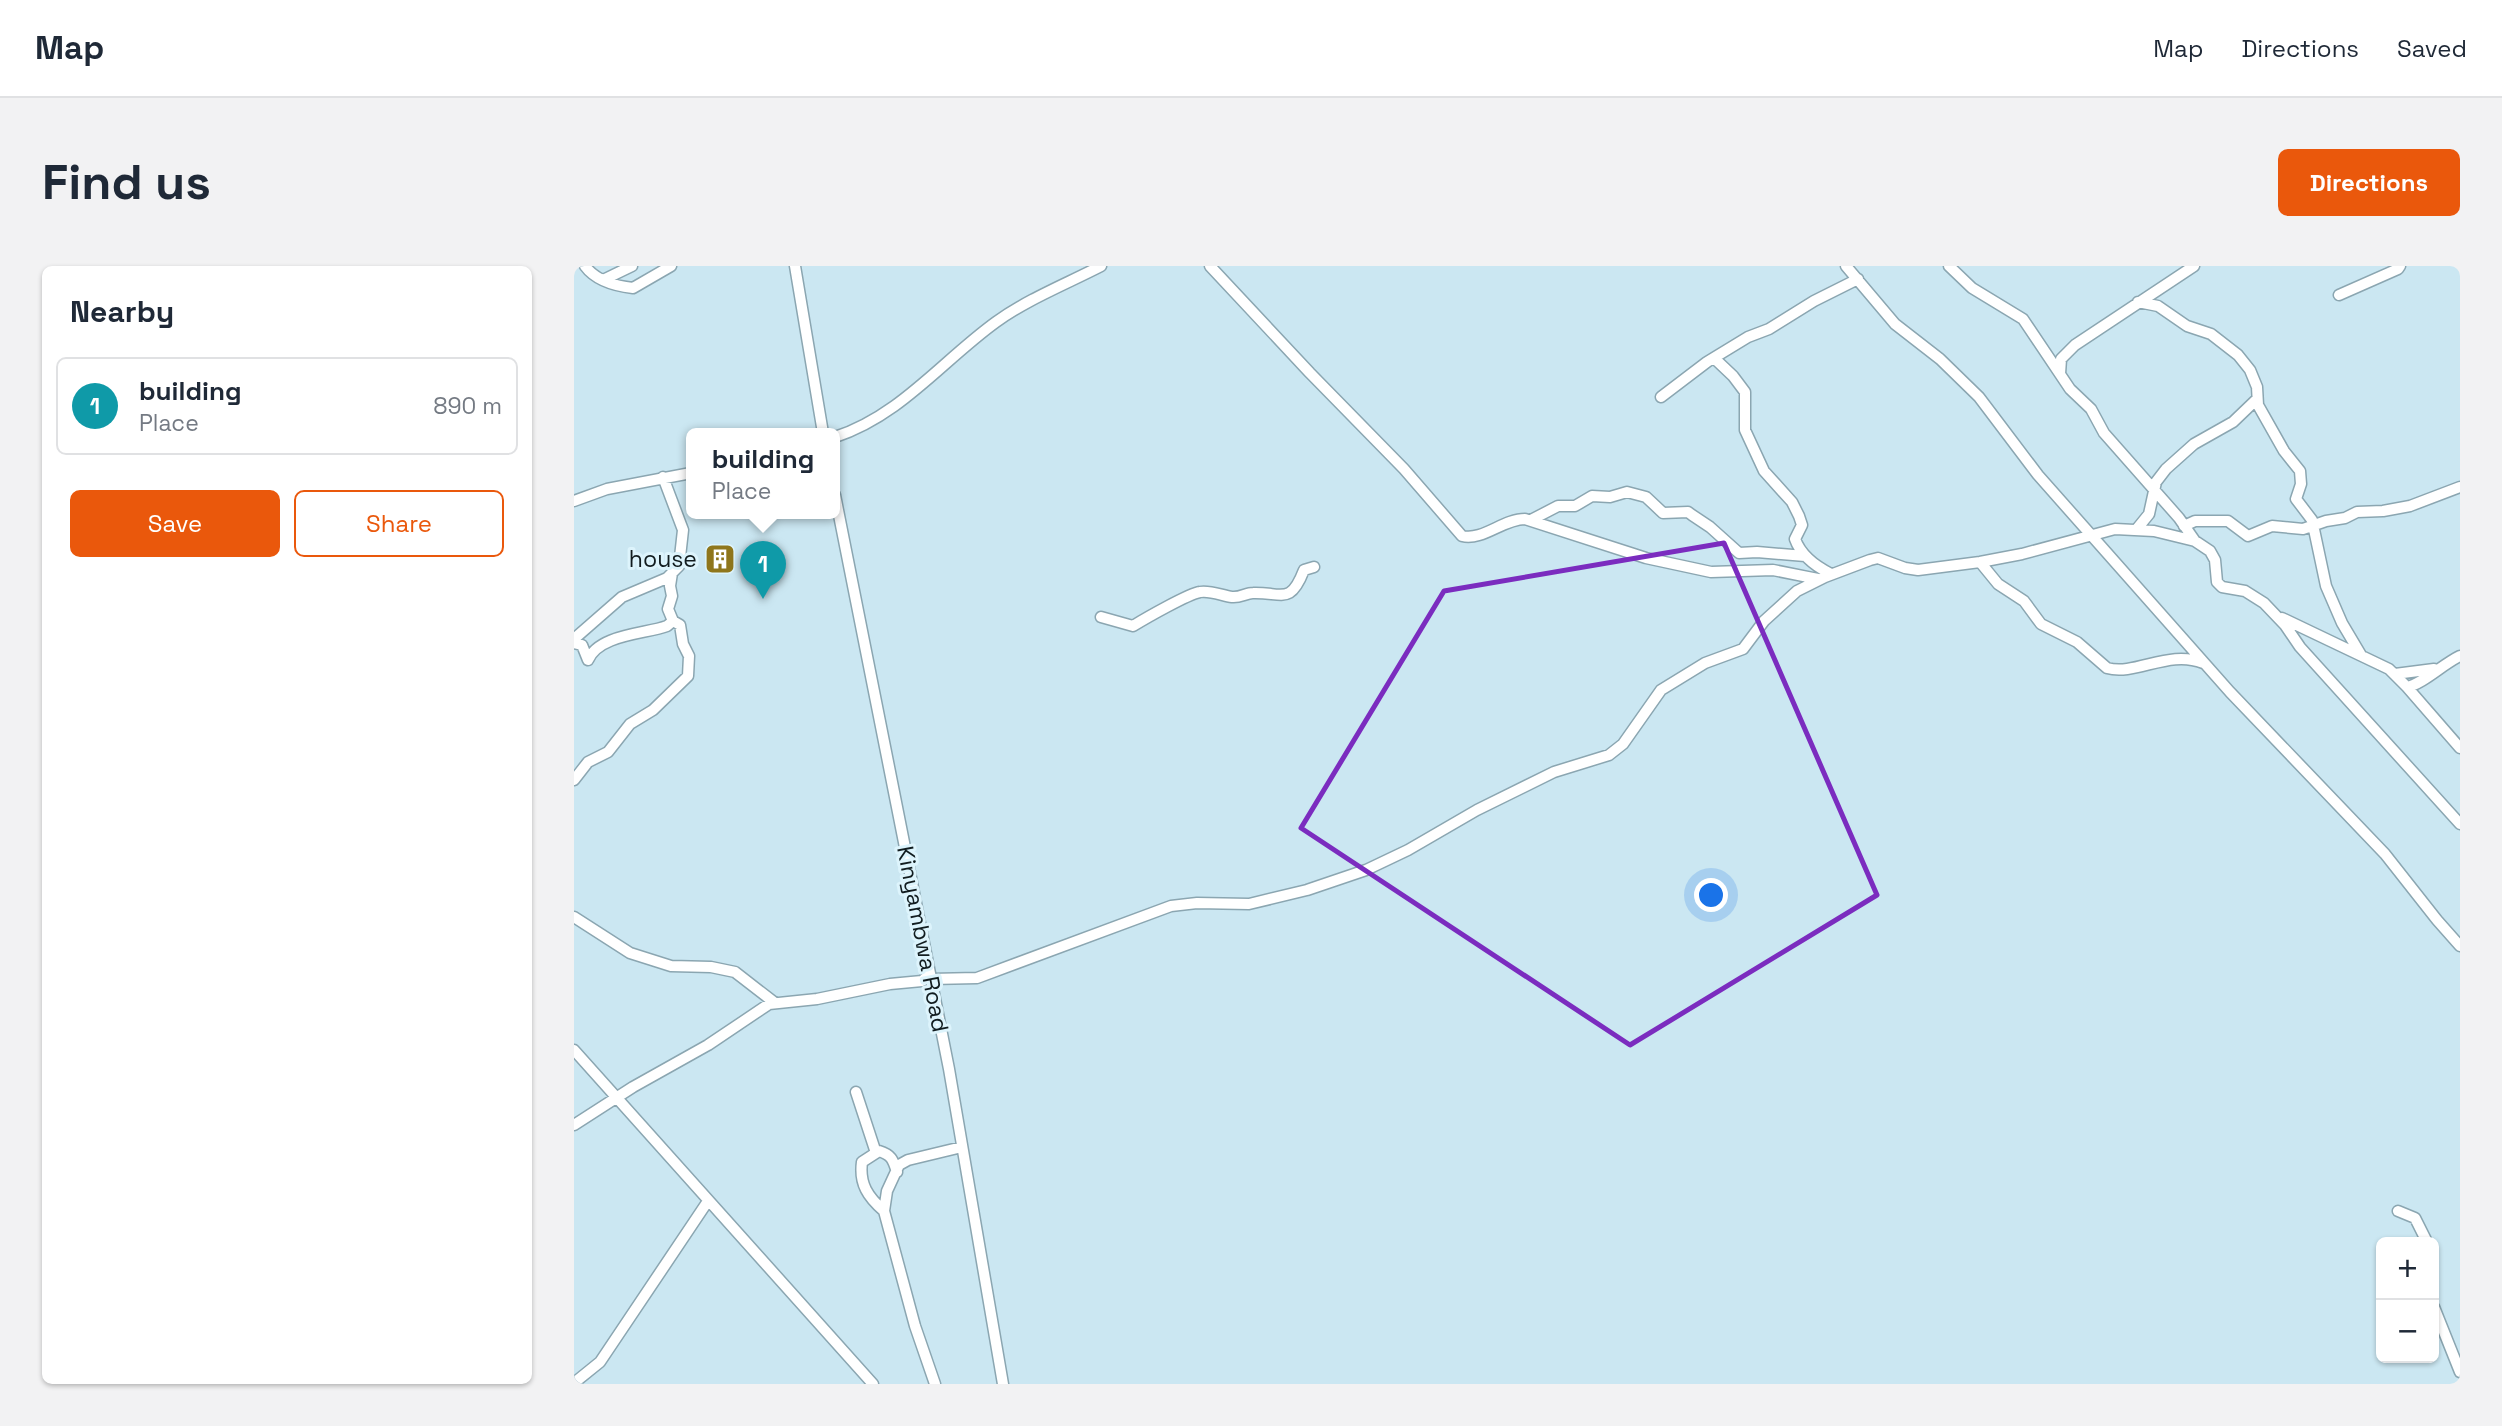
<!DOCTYPE html>
<html lang="en">
<head>
<meta charset="utf-8">
<style>
  body { margin:0; font-family:"Space Grotesk",sans-serif; background:#f2f2f3; color:#1f2937 }
  .controls { position:absolute; right:21px; bottom:21px; display:grid; overflow:hidden; border-radius:10px; box-shadow:0 2px 5px #0004 }
  .controls button { width:63px; height:63px; display:grid; place-items:center; padding:0; border:0; border-bottom:2px solid #e0e1e3; background:#fff; color:#1f2937; font:35px sans-serif }
  .you { position:absolute; left:1138px; top:630px; width:24px; height:24px; margin:-18px; border:5px solid #fff; border-radius:50%; background:#1a73e8; box-shadow:0 0 0 10px #1a73e833 }
  .badge { display:grid; place-items:center; width:46px; height:46px; border-radius:50%; background:#ea580c; color:#fff; font-size:23px; font-weight:700 }
  .pin { position:absolute; translate:-50% -58px; filter:drop-shadow(0 2px 4px #0008) }
  .pin::after { content:''; position:absolute; top:37px; width:24px; height:21px; background:inherit; clip-path:polygon(0 0,100% 0,50% 100%) }
  .popup { position:absolute; left:112px; top:162px; width:154px; height:91px; box-sizing:border-box; display:grid; place-content:center; border-radius:10px; background:#fff; filter:drop-shadow(0 2px 5px #0005); font-size:23px; white-space:nowrap; color:#747a83 }
  .popup b { font-size:26px; color:#1f2937 }
  .popup::after { content:''; position:absolute; left:50%; top:100%; margin-left:-14px; border:14px solid transparent; border-top-color:#fff }
  .list { margin:0; padding:0; list-style:none }
  h2 { display:flex; justify-content:space-between; align-items:center; height:91px; margin:0; padding:0 28px; font-size:30px }
  h2 small { font-size:23px; font-weight:400; color:#747a83 }
  .list li { display:grid; grid-template-columns:46px 1fr auto; gap:21px; align-items:center; box-sizing:border-box; height:98px; margin:0 14px 14px; padding:0 14px; border:2px solid #e0e1e3; border-radius:10px }
  .list b { display:block; font-size:26px; white-space:nowrap }
  .list p { margin:0; font-size:23px; white-space:nowrap; color:#747a83 }
  .list em { font-size:23px; font-style:normal; color:#747a83 }
  .actions { display:flex; gap:14px; padding:21px 28px }
  .actions a { flex:1; padding:16px 0; border:2px solid #ea580c; border-radius:10px; text-align:center; font-size:24px; color:#ea580c }
  .actions .main { background:#ea580c; color:#fff }
  .map { position:relative; flex:none; width:1886px; height:1118px; overflow:hidden; border-radius:10px }
  header { display:flex; align-items:center; gap:42px; box-sizing:border-box; height:98px; padding:0 35px; background:#fff; border-bottom:2px solid #e0e1e3 }
  header strong { font-size:33px }
  nav { display:flex; gap:38px; margin-inline-start:auto; font-size:24px }
  .intro { display:flex; align-items:center; justify-content:space-between; box-sizing:border-box; height:168px; padding:0 42px }
  h1 { margin:0; font-size:49px }
  .button { padding:18px 32px; border-radius:10px; background:#ea580c; color:#fff; font-size:24px; font-weight:700 }
  main { display:flex; gap:42px; padding:0 42px }
  aside { flex:1; background:#fff; border-radius:10px; box-shadow:0 2px 5px #0004 }
  .map>svg:first-child { display:block }
  .lines { fill:none; stroke-linecap:round; stroke-linejoin:round }
  .minor-casing { stroke:#8ba6b1; stroke-width:13 }
  .minor { stroke:#fff; stroke-width:10 }
  .marked { fill:none; stroke:#7b2cbf; stroke-width:5; stroke-linejoin:round }
  .labels { text-anchor:middle; stroke-width:6; stroke-linejoin:round; paint-order:stroke }
  .poi-label { font-size:23px; fill:#111c1f; stroke:#ddf4fc; text-anchor:end }
  .street-label { font-size:23px; fill:#111c1f; stroke:#ddf4fc }
</style>
</head>
<body>
<header>
<strong>Map</strong>
<nav><a>Map</a><a>Directions</a><a>Saved</a></nav>
</header>
<div class="intro"><h1>Find us</h1><a class="button">Directions</a></div>
<main>
<aside>
<h2>Nearby<small></small></h2>
<ul class="list">
<li><span class="badge" style="background:#0f9aa8">1</span><div><b>building</b><p>Place</p></div><em>890 m</em></li>
</ul>
<div class="actions"><a class="main">Save</a><a>Share</a></div>
</aside>
<div class="map">
<svg width="1886" height="1118" viewBox="0 0 1886 1118">
  <rect width="100%" height="100%" fill="#cbe7f2"/>
  <g class="lines">
    <!-- minor casing -->
    <g class="minor-casing">
      <path id="minor" d="M11 0C22 15 41 20 59 22L97 0
        M221 0 249 167
        M636 0 736 107 830 203 888 270C909 275 929 253 951 253L1072 292 1137 306 1199 304 1244 313
        M1272 0 1321 58 1366 93 1405 131 1464 209 1656 426 1811 588 1863 654 1886 680
        M1375 0 1398 22 1449 53 1496 123 1517 143 1530 167 1605 252 1621 275
        M29 14 58 0
        M1765 29 1824 3 1826 0
        M1564 36 1584 40 1613 60 1637 68 1664 89 1676 104 1683 121 1684 139 1710 185 1726 205 1727 218 1722 233 1738 254 1752 320 1768 357 1787 389
        M1140 92 1159 110 1171 126V164L1190 205 1218 236 1225 250 1228 259 1221 273C1227 290 1241 300 1257 308
        M1486 108 1487 93 1501 79 1620 0
        M1087 131 1133 96 1174 71 1195 63 1240 35 1284 13
        M261 171C326 150 368 95 422 56 454 33 492 18 527 0
        M261 229 375 803 429 1118
        M0 235 33 223 117 207
        M957 254 984 240H1001L1018 230 1036 231 1053 226 1072 231 1089 247 1114 246 1118 249 1136 261 1165 287 1183 286 1231 290
        M1610 260 1621 255H1654L1674 270 1698 260 1729 263 1752 255 1771 252 1783 246 1809 245 1836 240 1886 221
        M1562 264 1575 248 1582 216 1592 203 1620 178 1659 156 1683 133
        M1406 296 1424 318 1450 335 1467 358 1503 376 1533 402C1562 410 1595 383 1629 397
        M527 351 559 360C572 352 614 328 626 326 636 324 649 330 658 331 666 332 672 327 679 327 708 326 716 340 730 304L740 301
        M1708 352 1815 403 1833 421C1849 418 1869 398 1886 390
        M0 373 48 331 93 312 105 300 109 264 89 211
        M0 377 8 379 14 394C25 368 72 368 93 360L99 355 94 343 98 330 96 320 98 307
        M1821 408 1860 403
        M1833 421 1886 482
        M0 514 14 496 34 486 56 458 79 444 114 410 115 390 109 378 106 359 99 355
        M0 651 56 687 97 700 137 701 161 706 201 737
        M357 713 403 712 597 640 623 637 675 638 733 624 792 604 834 584 903 544 980 506 1035 489 1049 478 1087 424 1131 397 1169 383 1190 355 1223 325 1251 311 1296 294 1304 292 1331 302 1344 304 1406 296 1448 288 1541 263 1580 265 1621 275 1636 285 1641 294 1643 316 1648 321 1671 325 1690 337 1711 359 1726 381 1886 558
        M0 784 299 1118
        M282 826 302 887
        M0 859 59 821 134 779 195 738 243 733 316 718 348 715 356 708
        M310 945C294 931 285 918 288 896L305 885C318 889 319 894 323 906
        M1824 945 1841 952 1853 976
        M1860 1041 1886 1106
        M0 1117 26 1096 134 935
        M361 1118 341 1060 310 945 313 925 325 899 334 894 388 881"/>
    </g>
    <!-- minor -->
    <use href="#minor" class="minor"/>
  </g>
  <!-- marked area -->
  <path class="marked" d="M1150 277 1303 629 1056 779 727 562 870 325Z"/>
  <!-- icons -->
  <defs>
    <g id="building-square" transform="scale(1.575)"><rect x="-9" y="-9" width="18" height="18" rx="4" fill="#8f761b" stroke="#ddf4fc"/><path d="M-4-6H4V6H1V3H-1V6H-4ZM-2.5-4.3h1.7v1.8h-1.7ZM.8-4.3h1.7v1.8H.8ZM-2.5-1h1.7V.8h-1.7ZM.8-1h1.7V.8H.8Z" fill="#fff"/></g>
  </defs>
  <g fill-rule="evenodd">
    <use href="#building-square" x="146" y="293"/>
  </g>
  <g class="labels">
    <!-- poi labels -->
    <g class="poi-label">
      <text x="123" y="301">house</text>
    </g>
    <!-- street labels -->
    <g class="street-label">
      <text transform="translate(349 673) rotate(79)" y="8">Kinyambwa Road</text>
    </g>
  </g>
</svg>
<div class="controls">
<button>+</button>
<button>−</button>
</div>
<div class="you"></div>
<div class="pin badge" style="left:189px;top:333px;background:#0f9aa8">1</div>
<div class="popup"><b>building</b>Place</div>
</div>
</main>
</body>
</html>
